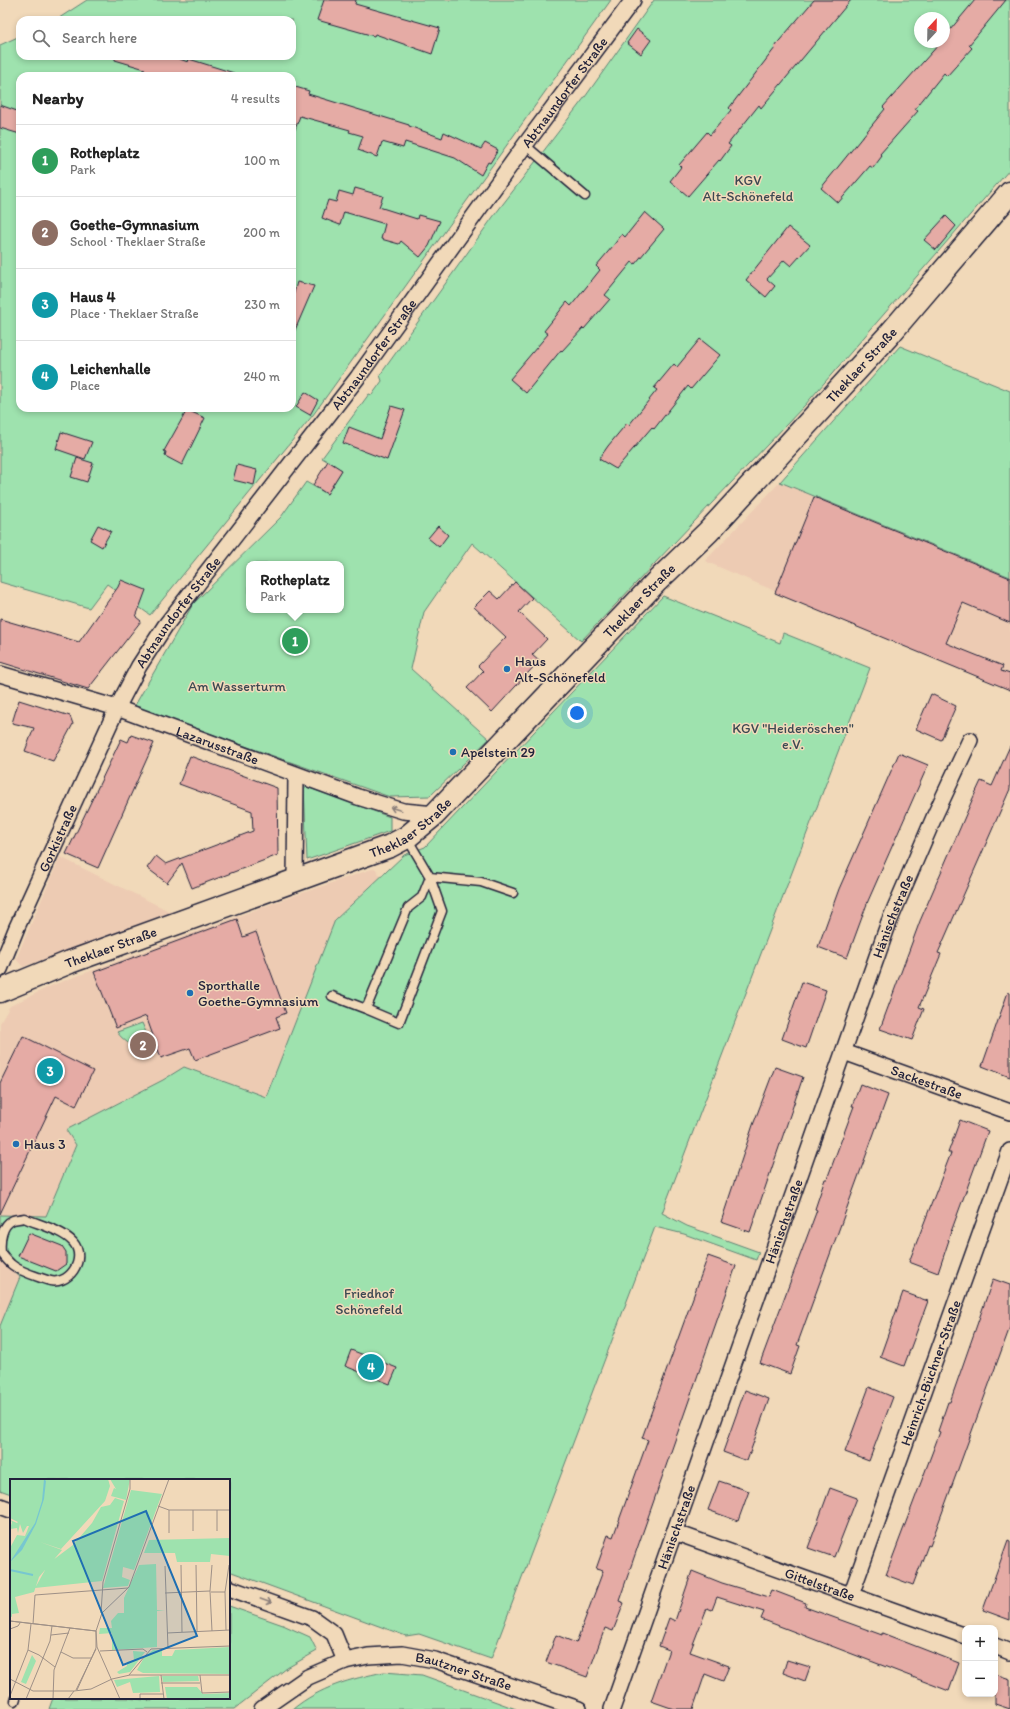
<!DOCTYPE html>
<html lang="en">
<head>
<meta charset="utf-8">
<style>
  body { margin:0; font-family:Itim,sans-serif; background:#f2f2f2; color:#222 }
  .controls { position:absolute; right:12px; bottom:12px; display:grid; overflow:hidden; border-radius:8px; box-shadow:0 2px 6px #0003 }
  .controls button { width:36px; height:36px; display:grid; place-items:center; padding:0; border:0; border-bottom:1px solid #e0e0e0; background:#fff; color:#222; font:20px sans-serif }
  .compass { position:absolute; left:914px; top:12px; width:36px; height:36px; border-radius:50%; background:#fff; box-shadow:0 2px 6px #0003; rotate:22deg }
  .you { position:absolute; left:577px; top:713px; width:14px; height:14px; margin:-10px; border:3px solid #fff; border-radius:50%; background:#1a73e8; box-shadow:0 0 0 6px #1a73e833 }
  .badge { display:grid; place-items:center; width:26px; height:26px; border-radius:50%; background:#1f6fb2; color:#fff; font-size:13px; font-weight:700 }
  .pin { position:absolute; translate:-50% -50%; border:2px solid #fff; box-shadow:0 1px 4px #0006 }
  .popup { position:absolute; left:246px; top:561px; width:98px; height:52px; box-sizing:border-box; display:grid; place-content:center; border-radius:8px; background:#fff; filter:drop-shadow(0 1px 3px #0005); font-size:13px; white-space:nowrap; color:#767676 }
  .popup b { font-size:15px; color:#222 }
  .popup::after { content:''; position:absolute; left:50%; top:100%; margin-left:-8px; border:8px solid transparent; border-top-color:#fff }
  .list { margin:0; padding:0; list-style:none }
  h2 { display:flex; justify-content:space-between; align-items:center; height:52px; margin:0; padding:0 16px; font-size:17px }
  h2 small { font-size:13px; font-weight:400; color:#767676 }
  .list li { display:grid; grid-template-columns:26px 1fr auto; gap:12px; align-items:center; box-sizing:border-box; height:72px; padding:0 16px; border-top:1px solid #e0e0e0 }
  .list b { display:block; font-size:15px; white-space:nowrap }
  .list p { margin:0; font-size:13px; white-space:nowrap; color:#767676 }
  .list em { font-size:13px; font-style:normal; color:#767676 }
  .icon { flex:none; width:22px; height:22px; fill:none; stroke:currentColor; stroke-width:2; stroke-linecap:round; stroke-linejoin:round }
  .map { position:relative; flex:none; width:1010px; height:1709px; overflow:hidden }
  .search { position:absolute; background:#fff; box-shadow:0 2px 6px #0003; left:16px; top:16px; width:280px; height:44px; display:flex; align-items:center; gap:10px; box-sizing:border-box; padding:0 14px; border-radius:12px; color:#767676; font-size:15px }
  .panel { position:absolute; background:#fff; box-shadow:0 2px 6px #0003; left:16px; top:72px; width:280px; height:340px; border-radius:12px }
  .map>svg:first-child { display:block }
  .built { fill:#edcbb3 }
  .green { fill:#9ee2ae; stroke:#608274; fill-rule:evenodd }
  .building { fill:#e5aba5; stroke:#22223b }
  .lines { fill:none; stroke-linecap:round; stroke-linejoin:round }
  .service-casing { stroke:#22223b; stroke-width:11 }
  .minor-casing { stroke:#22223b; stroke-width:18 }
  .secondary-casing { stroke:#22223b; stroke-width:25 }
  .service { stroke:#f1d9b9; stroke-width:8 }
  .minor { stroke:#f1d9b9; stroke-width:15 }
  .secondary { stroke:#f1d9b9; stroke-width:22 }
  .oneway { stroke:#8a7e7a }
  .poi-dot { fill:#1f6fb2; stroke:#f1d9b9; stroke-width:1.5 }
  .labels { text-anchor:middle; stroke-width:3; stroke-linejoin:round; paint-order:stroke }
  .street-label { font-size:14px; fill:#22223b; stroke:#f1d9b9 }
  .park-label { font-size:14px; fill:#3b4852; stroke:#f1d9b9 }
  .poi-label { font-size:14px; fill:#22223b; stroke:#f1d9b9; text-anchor:start }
  .inset-river { fill:none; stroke:#77c7d0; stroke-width:2 }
  .inset-road { fill:none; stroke:#9e9087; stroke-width:1 }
  .view { fill:#1f6fb2; fill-opacity:0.15; stroke:#1f6fb2; stroke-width:2 }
  .inset-edge { fill:none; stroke:#22223b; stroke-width:2 }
</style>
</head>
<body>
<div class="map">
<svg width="1010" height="1709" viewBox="0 0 1010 1709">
  <rect width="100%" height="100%" fill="#f1d9b9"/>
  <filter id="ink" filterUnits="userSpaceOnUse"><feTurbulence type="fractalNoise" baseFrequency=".025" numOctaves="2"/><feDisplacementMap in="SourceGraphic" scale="8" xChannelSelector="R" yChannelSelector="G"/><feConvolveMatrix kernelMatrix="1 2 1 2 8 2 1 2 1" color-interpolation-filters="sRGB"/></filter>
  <g filter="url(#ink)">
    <!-- built -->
    <path class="built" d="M780 482 1010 577V690L775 593V591L705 561Z
      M60 857 171 912 23 967 16 959Z
      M375 868 381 877 335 920 266 1097 184 1067 163 1080 66 1130 76 1145 46 1216 0 1215V1023L10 1006 53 985 282 900Z
      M0 1259 20 1277 0 1326Z"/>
    <!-- green -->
    <path class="green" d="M87 0H611L313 415 150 615 107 584 89 608 0 582V45L20 36V56H292V20H56ZM20 76H292V408H20Z
      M654 0H1010V169L805 405 581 641 472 543 424 612 411 669 489 739 430 796 390 797 134 707 193 604 281 517 306 482 327 494 342 470 322 458 369 394 372 395 382 381 380 375 493 217 585 97ZM920 18H944V42H920ZM249 564H341V610H249Z
      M900 346 1010 391V577L780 482Z
      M663 596 780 643 783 633 870 668 662 1213 687 1226 759 1252 756 1260 684 1234 655 1227 491 1659 419 1634 406 1636 229 1571V1480H11V1494L0 1490V1326L20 1277 0 1259V1215L46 1216 76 1145 66 1130 163 1080 184 1067 266 1097 335 920 404 855 425 847Z
      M304 786 390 817V831L307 860Z
      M142 1023 152 1046 151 1051C138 1051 124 1042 117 1032Z
      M229 1606 283 1625 310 1637 317 1651 287 1668 234 1709H49L53 1698H127L152 1701 154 1698H229Z
      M384 1672 422 1675 516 1709H293C320 1687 350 1679 384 1672Z"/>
    <!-- building -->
    <path class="building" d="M324 0H356L355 4 440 28 432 54 375 34 374 36 317 20Z
      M814 0H851L761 108 759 105 728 144 731 146 720 161 719 160 688 196 670 181 681 167 679 165 707 132 710 135 731 110 729 108 775 48 774 47Z
      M975 0H1006L969 45 972 48 947 76 944 73 915 109 918 111 880 154 882 156 873 168 870 166 838 203 821 188 885 109 883 107 940 43 939 42H944V33L948 28 950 30Z
      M637 29 651 40 641 54 627 43Z
      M115 56H171L188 62 189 59 234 73 233 76H142L145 69 115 60Z
      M292 86 309 91 308 94 409 125V126L442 138 444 132 481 149 485 143 498 150 490 163 488 162 481 175 455 158 405 142 403 148 382 142 377 157 358 150 363 136 349 132 350 130 300 116 294 132H292Z
      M0 105 20 112V134L0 128Z
      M355 188 383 196 379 207 417 219 418 215 440 221 429 246 420 257 401 241 399 244 381 239 385 224 344 212 340 225 322 218 328 200 336 202 339 191 353 195Z
      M645 212 664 229 635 264 632 262 605 295 610 299 584 329 583 328 562 351 561 350 526 393 510 379 548 334 544 331 567 302 571 306 600 270 596 266 613 246 622 234 625 237Z
      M946 216 956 226 936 250 924 240Z
      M788 227 810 245 791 266 784 260 767 279 775 286 766 297 746 280Z
      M297 282 314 286 292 337V300Z
      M700 339 720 355 691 389 688 386 654 429 652 427 616 469 599 459 608 446 627 423 629 425 657 390 654 388 674 364 677 367Z
      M305 392 318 400 310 415 296 407Z
      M391 406 405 410 387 460 343 443 349 427 380 439Z
      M187 410 205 418 182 465 165 456 166 452 164 451Z
      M61 432 92 442 85 459 56 449Z
      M77 458 93 463 87 482 71 477Z
      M328 461 342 470 327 494 313 485Z
      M237 465 257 470 254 485 233 480Z
      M814 497 1010 578V623L963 603 946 643 1003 666 1001 671 1010 674V690L775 593Z
      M98 525 111 531 102 547 90 540Z
      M438 526 448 535 439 547 428 538Z
      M121 580 146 590 136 617 141 621 88 689 0 662V619L79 642 118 587Z
      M515 582 532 598 519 612 547 639 532 655 539 661 492 712 467 688 483 671 478 666 506 637 474 607 490 591 499 599Z
      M931 694 956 706 941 740 916 729Z
      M19 700 70 716 73 724 53 761 25 751 34 728 12 723Z
      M131 735 154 743 98 868 66 854 121 739 128 742Z
      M1010 746V789L938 953 941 954 919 1007 924 1009 912 1040 880 1029 920 921 973 798 981 781 992 786Z
      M899 753 928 765 868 901 847 958 818 947 839 889Z
      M190 756 277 788 278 855 192 888 182 863 167 883 147 868 156 856 166 864 253 831 252 811 179 784Z
      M237 919 243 937 256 932 286 1013 276 1017 280 1028 195 1060 190 1048 161 1058 146 1016 116 1028 94 972Z
      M802 982 826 990 806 1048 782 1039Z
      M1008 992 1010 993V1077L982 1066Z
      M23 1036 93 1071 76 1106 56 1096 0 1214V1083Z
      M775 1067 803 1077 750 1232 721 1222 753 1125Z
      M860 1084 888 1095 797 1345 800 1346 790 1374 760 1363 817 1210 815 1209 825 1179H827L854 1106H852Z
      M960 1120 988 1131 948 1240H949L938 1273 909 1262 951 1153H948Z
      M29 1233 62 1246 66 1252V1264L56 1271 18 1256Z
      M708 1256 736 1266 638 1546 619 1601 624 1603 613 1631 605 1628 587 1677 546 1662 556 1635 576 1643 603 1571 596 1569 608 1535 613 1537 648 1440 642 1438Z
      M993 1279 1010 1285V1327L930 1546 928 1545 913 1585 886 1575 940 1432 938 1431 948 1402H950Z
      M903 1292 928 1301 904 1366 880 1357Z
      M351 1350 397 1368 390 1384 345 1366Z
      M869 1387 893 1397 869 1461 845 1452Z
      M745 1390 769 1399 747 1461 723 1452Z
      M719 1481 749 1491 738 1521 708 1510Z
      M830 1488 857 1498 834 1557 808 1548Z
      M1008 1540 1010 1541V1620L983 1610Z
      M692 1571 722 1583 769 1597 772 1590 806 1603 805 1607 882 1635V1633L959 1663 949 1691 761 1619 764 1612 717 1597 712 1610 707 1608 690 1652 729 1666 723 1681 705 1674 693 1709H674L651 1701 669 1650 659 1646 669 1618 675 1621Z
      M787 1660 810 1667 805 1681 783 1673Z
      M995 1674 1010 1679V1709L995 1704Z"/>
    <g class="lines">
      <!-- service casing -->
      <g class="service-casing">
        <path id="service" d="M525 145 585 196
          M407 838 430 877 481 882 513 893
          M430 877 442 911 399 1023 366 1009 408 908 422 897Z
          M332 996 366 1009
          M24 1218C40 1225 62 1230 73 1242 88 1259 68 1288 47 1280 36 1276 20 1272 11 1264 8 1261 3 1256 1 1252 0 1242 1 1225 13 1220 16 1219 21 1219 24 1218Z
          M15 1701 16 1698"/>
      </g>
      <!-- minor casing -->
      <g class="minor-casing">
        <g id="minor">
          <path id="s1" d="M0 674 117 708 358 797 403 811 435 814"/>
          <path d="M295 880 296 775"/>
          <path id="s2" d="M0 969 17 927 117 708 139 666 165 626 358 377 525 145 633 0"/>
          <path id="s3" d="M844 1052 1010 1112"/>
          <path d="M0 1506 11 1510"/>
          <path id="s4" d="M674 1532 965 1636"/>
          <path d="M229 1588 312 1618 334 1634 345 1661"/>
          <path id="s5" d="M851 1595 1010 1151"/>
          <path d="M995 1646 1010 1652"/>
          <path id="s6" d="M262 1709 308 1677 345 1661 368 1656 402 1654 435 1660 579 1709"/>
          <path id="s7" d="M612 1709 889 922 935 815 970 740"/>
        </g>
      </g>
      <!-- secondary casing -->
      <g class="secondary-casing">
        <g id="secondary">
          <path id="s8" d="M0 991 70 962 390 846 407 837 435 814 657 581 708 532 888 336 1010 193"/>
        </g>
      </g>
      <!-- service -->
      <use href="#service" class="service"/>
      <!-- minor -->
      <use href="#minor" class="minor"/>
      <!-- secondary -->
      <use href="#secondary" class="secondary"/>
    </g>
    <!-- one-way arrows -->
    <defs><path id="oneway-shaft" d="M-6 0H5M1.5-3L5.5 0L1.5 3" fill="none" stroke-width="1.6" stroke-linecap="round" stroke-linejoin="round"/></defs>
    <g class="oneway">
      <use href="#oneway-shaft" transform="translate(396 809) rotate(-163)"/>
      <use href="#oneway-shaft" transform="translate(266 1601) rotate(20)"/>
    </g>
  </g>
  <!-- markers -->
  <g class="poi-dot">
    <circle cx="507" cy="669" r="4"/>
    <circle cx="453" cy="752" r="4"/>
    <circle cx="190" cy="993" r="4"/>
    <circle cx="16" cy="1144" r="4"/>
  </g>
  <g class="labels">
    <!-- street labels -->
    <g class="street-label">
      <text dy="5" stroke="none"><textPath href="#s2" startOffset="1048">Abtnaundorfer Straße</textPath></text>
      <text dy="5" stroke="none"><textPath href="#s2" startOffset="724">Abtnaundorfer Straße</textPath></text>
      <text dy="5" stroke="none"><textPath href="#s8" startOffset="1091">Theklaer Straße</textPath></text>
      <text dy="5" stroke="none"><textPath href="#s8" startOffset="767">Theklaer Straße</textPath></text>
      <text dy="5" stroke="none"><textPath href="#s2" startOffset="400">Abtnaundorfer Straße</textPath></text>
      <text dy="5" stroke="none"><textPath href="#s1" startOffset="229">Lazarusstraße</textPath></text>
      <text dy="5" stroke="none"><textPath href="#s8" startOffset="443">Theklaer Straße</textPath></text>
      <text dy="5" stroke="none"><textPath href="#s2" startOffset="143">Gorkistraße</textPath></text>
      <text dy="5" stroke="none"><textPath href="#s7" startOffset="841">Hänischstraße</textPath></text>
      <text dy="5" stroke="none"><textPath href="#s8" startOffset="119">Theklaer Straße</textPath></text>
      <text dy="5" stroke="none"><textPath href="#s3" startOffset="88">Sackestraße</textPath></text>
      <text dy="5" stroke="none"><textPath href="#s7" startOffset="517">Hänischstraße</textPath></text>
      <text dy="5" stroke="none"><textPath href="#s5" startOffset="236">Heinrich-Büchner-Straße</textPath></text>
      <text dy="5" stroke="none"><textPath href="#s7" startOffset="193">Hänischstraße</textPath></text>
      <text dy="5" stroke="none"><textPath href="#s4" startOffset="155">Gittelstraße</textPath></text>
      <text dy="5" stroke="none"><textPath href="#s6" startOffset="218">Bautzner Straße</textPath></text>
    </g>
    <!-- park labels -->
    <g class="park-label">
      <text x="748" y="185">KGV<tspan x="748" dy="16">Alt-Schönefeld</tspan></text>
      <text x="237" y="691">Am Wasserturm</text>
      <text x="793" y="733">KGV "Heideröschen"<tspan x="793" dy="16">e.V.</tspan></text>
      <text x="369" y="1298">Friedhof<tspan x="369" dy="16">Schönefeld</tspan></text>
    </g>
    <!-- poi labels -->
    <g class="poi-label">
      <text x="515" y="666">Haus<tspan x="515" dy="16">Alt-Schönefeld</tspan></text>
      <text x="461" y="757">Apelstein 29</text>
      <text x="198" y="990">Sporthalle<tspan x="198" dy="16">Goethe-Gymnasium</tspan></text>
      <text x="24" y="1149">Haus 3</text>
    </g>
  </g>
  <!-- overview -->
  <g transform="translate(10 1479)">
    <rect width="220" height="220" fill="#f1d9b9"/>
    <path d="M1 0H98L100 7 95 22 51 70 30 63 52 71 29 98 24 113 5 118 9 134 2 135V138L0 137V69L7 56 15 57 19 47H17L13 54 10 45 8 54 7 49 0 50 2 43 0 41 7 44 8 43 0 39ZM100 0H120L116 21 101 17 104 9 106 10ZM121 11 152 15 124 91 113 88 112 98 120 101 118 107 93 109ZM105 19 114 22 92 102 25 109 39 84 63 66 82 44 91 28 100 26ZM220 59V77L201 75 200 83H167L165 74H134L139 61ZM146 85 147 131H155L147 132V168L102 171V154L89 155 90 149H102L101 142 108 134H114V119L129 86ZM220 168V195L133 194 127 191 135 177 143 171H152V177H162L165 171ZM123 172 135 173 120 193 109 195 107 193 117 187V183L124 181ZM22 176 26 182 16 205 11 203ZM149 197 150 213 123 214 120 203 107 208 104 201ZM152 197H188L189 202 153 203ZM155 208H187L193 215 220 214V220H157Z" fill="#9ee2ae"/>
    <path d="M34 0 36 2 34 20 26 45 12 71 0 83 25 44 32 22Z" fill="#77c7d0"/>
    <path class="inset-river" d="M0 91 23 96"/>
    <path class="inset-road" d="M148 27 159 31H220M159 31V54M183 31V52M207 31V52M171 86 172 153M186 86 187 152M155 87 158 169M201 113H215M155 114 200 112M91 134 93 103 120 10V0M0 142 86 152M0 142 86 152V169L67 211M23 145 25 116 118 109M0 150 8 147 10 144M216 151 215 113 219 86M86 152 92 134 119 108 159 0M86 152 87 168 110 220M202 152 200 112 202 86M157 154 220 151M41 156 59 154M18 171 29 176 45 188M90 172 133 170 137 173M51 173 63 179H82M119 196 141 170 220 167M151 196 154 220M190 196 192 214 220 213M0 200 23 212H64M102 200 120 196H220M151 204H190M66 211 86 170M0 217 18 171 21 145M16 220 40 162 42 147M43 220 44 191 60 149M58 220 64 212 81 210 102 200M130 220V215H153"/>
    <path class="view" d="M136 32 187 157 113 186 63 62Z"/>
    <rect width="220" height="220" class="inset-edge"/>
  </g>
</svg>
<div class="controls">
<button>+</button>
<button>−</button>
</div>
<svg class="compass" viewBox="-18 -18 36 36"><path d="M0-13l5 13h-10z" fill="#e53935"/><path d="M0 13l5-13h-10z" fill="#767676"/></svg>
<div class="you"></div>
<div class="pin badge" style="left:295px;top:641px;background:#2e9e5b">1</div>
<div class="popup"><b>Rotheplatz</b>Park</div>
<div class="pin badge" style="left:143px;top:1045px;background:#8d6e63">2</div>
<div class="pin badge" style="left:50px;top:1071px;background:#0f9aa8">3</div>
<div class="pin badge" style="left:371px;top:1367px;background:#0f9aa8">4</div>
<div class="search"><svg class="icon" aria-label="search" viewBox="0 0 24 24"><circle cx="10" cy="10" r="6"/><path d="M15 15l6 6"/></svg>Search here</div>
<section class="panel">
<h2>Nearby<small>4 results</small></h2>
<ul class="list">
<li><span class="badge" style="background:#2e9e5b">1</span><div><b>Rotheplatz</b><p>Park</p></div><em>100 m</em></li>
<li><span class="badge" style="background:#8d6e63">2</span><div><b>Goethe-Gymnasium</b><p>School · Theklaer Straße</p></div><em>200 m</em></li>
<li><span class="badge" style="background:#0f9aa8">3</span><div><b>Haus 4</b><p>Place · Theklaer Straße</p></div><em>230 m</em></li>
<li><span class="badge" style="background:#0f9aa8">4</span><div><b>Leichenhalle</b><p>Place</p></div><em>240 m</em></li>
</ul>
</section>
</div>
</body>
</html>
